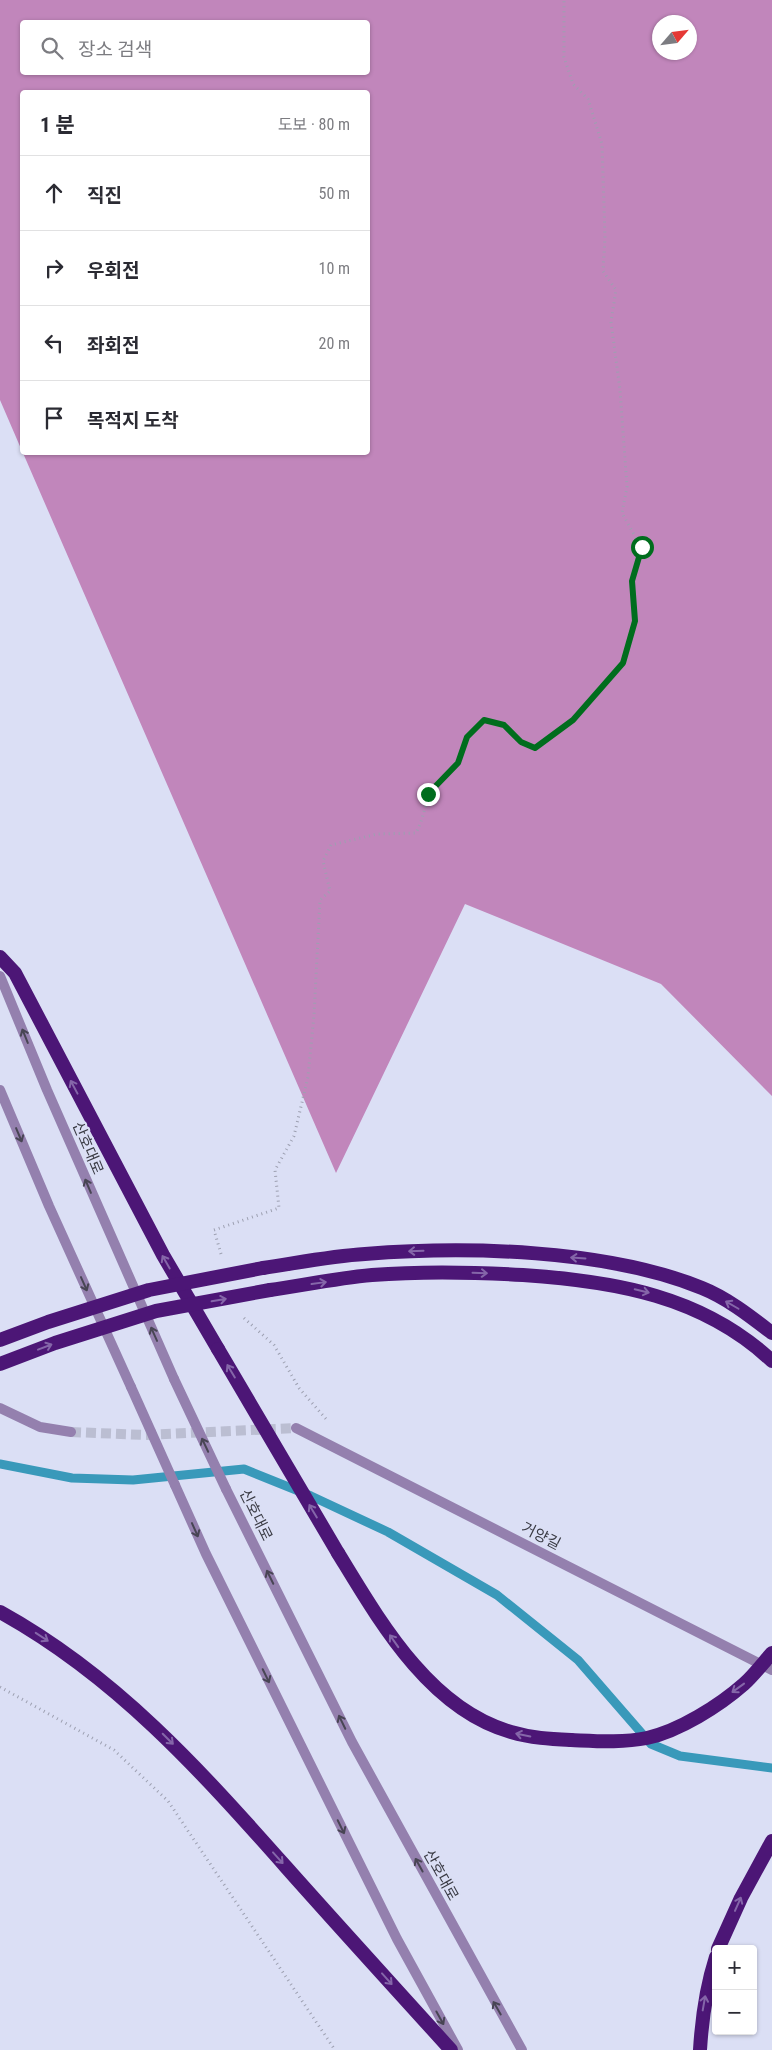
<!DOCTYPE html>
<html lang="ko">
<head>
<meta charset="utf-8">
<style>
  body { margin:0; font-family:"Roboto Condensed","Noto Sans KR",sans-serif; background:#f2f2f3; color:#2b2b33 }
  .controls { position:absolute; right:15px; bottom:15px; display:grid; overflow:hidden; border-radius:5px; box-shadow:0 1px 4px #0004 }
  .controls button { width:45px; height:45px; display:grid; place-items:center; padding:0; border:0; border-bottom:1px solid #e1e1e2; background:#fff; color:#2b2b33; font:25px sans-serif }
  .compass { position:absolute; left:652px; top:15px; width:45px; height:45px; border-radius:50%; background:#fff; box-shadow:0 1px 4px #0004; rotate:62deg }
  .stop { position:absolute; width:15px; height:15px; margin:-11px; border:4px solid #006d1d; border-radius:50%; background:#fff }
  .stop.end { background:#006d1d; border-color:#fff; box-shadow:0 1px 5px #0008 }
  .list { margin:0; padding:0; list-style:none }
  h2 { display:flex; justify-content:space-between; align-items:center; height:65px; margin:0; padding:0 20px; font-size:21px }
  h2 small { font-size:16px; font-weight:400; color:#7c7c81 }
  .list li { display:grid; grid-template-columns:32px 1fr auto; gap:15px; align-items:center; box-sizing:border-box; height:75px; padding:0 20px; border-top:1px solid #e1e1e2 }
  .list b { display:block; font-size:19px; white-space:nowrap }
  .list em { font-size:16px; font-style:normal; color:#7c7c81 }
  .icon { flex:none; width:28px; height:28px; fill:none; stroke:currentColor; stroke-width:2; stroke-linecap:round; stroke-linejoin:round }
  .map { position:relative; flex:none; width:772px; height:2050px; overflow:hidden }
  .search { position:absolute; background:#fff; box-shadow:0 1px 4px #0004; left:20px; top:20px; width:350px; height:55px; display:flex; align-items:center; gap:12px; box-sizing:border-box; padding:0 18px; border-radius:5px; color:#7c7c81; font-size:19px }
  .panel { position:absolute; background:#fff; box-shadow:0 1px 4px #0004; left:20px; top:90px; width:350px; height:365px; border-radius:5px }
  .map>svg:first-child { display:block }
  .forest { fill:#c186bb; fill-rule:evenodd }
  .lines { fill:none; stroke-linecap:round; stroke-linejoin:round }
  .stream { stroke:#3999ba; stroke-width:9 }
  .minor-tunnel { stroke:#bbbed2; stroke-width:10; stroke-dasharray:10 5; stroke-linecap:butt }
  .path { stroke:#9da0b1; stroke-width:3; stroke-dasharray:1 4; stroke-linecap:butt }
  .minor { stroke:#9480ae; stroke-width:10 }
  .tertiary { stroke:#9480ae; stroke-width:10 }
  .trunk { stroke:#4c1676; stroke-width:14 }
  .tertiary-bridge { stroke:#9480ae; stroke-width:10 }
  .trunk-bridge { stroke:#4c1676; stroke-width:14 }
  .oneway { stroke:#484554 }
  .oneway2 { stroke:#8566a9 }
  .route { stroke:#006d1d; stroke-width:6 }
  .labels { text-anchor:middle; stroke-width:4; stroke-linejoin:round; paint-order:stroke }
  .street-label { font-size:15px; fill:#3a3b44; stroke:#dbdff5 }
</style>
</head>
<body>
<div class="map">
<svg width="772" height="2050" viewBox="0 0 772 2050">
  <rect width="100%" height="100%" fill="#dbdff5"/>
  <!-- forest -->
  <path class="forest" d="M0 0H772V1096L661 984 465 904 336 1173 23 453 368 452V92H22V451L0 400ZM22 22H368V72H22ZM660 22H690V52H660Z"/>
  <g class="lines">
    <!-- stream -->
    <path class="stream" d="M0 1464 72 1478 133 1480 244 1469 311 1496 388 1532 497 1595 578 1660 651 1744 680 1756 772 1768"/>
    <!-- minor-tunnel -->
    <path class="minor-tunnel" d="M71 1432 145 1435 296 1428"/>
    <!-- path -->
    <path class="path" d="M221 1254 214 1230 279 1208 275 1170 294 1136 308 1077 314 1015 320 900 330 891 323 861 331 845 377 834 416 833 421 822 429 794 458 763 467 737 484 720 504 725 521 742 535 748 573 720 623 663 635 621 631 581 641 547 622 513 627 487 620 390 611 322 616 290 603 271 605 238 602 144 588 99 573 84 564 57V0
      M244 1318 274 1345 299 1388 326 1419
      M0 1687 114 1750 168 1801 335 2050"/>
    <!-- minor -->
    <path class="minor" d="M0 1408 40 1427 71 1432
      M296 1428 772 1670"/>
    <!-- tertiary -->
    <path class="tertiary" d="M0 976 47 1090 174 1379
      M0 1090 49 1206 131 1387
      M175 1485 206 1554 397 1939 458 2050
      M226 1489 352 1742 522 2050"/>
    <!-- trunk -->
    <path class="trunk" d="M0 957 15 973 163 1255 218 1349
      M263 1268C297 1263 331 1256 365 1254 466 1246 607 1249 702 1288 727 1298 750 1316 772 1333
      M270 1290C304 1285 338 1278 372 1275 422 1271 473 1272 523 1275 614 1281 703 1296 772 1361
      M338 1553C379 1620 429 1709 511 1732 531 1738 550 1739 571 1740
      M0 1612C116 1676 200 1770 286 1867 341 1929 396 1989 451 2050
      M718 1949 741 1898 772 1841
      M700 2050C702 2017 706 1988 716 1957"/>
    <!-- tertiary-bridge -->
    <path class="tertiary-bridge" d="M174 1379 226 1489
      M131 1387 175 1485"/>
    <!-- trunk-bridge -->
    <path class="trunk-bridge" d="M0 1340 48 1322 149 1290 263 1268
      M218 1349 338 1553
      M0 1364 55 1343 156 1311 270 1290
      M571 1740C596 1741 622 1743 647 1738 679 1731 719 1706 744 1684 754 1675 763 1663 772 1653"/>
  </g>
  <!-- one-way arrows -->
  <defs><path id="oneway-shaft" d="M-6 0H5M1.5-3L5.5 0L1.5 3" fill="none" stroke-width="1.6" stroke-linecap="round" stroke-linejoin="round" transform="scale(1.25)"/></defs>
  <g class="oneway">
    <use href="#oneway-shaft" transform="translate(25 1036) rotate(-112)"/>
    <use href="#oneway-shaft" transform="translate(19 1135) rotate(67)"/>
    <use href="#oneway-shaft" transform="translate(88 1186) rotate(-113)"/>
    <use href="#oneway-shaft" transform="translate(84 1284) rotate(66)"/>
    <use href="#oneway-shaft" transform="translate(154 1334) rotate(-114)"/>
    <use href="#oneway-shaft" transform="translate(205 1445) rotate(-115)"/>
    <use href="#oneway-shaft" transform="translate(195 1530) rotate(66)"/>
    <use href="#oneway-shaft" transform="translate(270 1577) rotate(-116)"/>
    <use href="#oneway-shaft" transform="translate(266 1676) rotate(64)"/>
    <use href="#oneway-shaft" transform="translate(342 1722) rotate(-116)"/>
    <use href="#oneway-shaft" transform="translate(341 1827) rotate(64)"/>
    <use href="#oneway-shaft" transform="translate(419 1865) rotate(-119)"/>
    <use href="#oneway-shaft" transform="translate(497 2008) rotate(-120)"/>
    <use href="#oneway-shaft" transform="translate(440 2018) rotate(61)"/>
  </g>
  <g class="oneway2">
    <use href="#oneway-shaft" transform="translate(74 1087) rotate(-118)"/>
    <use href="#oneway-shaft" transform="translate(416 1251) rotate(178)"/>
    <use href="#oneway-shaft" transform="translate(578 1258) rotate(-176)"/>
    <use href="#oneway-shaft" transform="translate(166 1262) rotate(-120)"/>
    <use href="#oneway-shaft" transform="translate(480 1273) rotate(2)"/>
    <use href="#oneway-shaft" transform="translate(319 1283) rotate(-8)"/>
    <use href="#oneway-shaft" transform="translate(642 1291) rotate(14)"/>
    <use href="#oneway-shaft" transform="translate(219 1300) rotate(-10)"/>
    <use href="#oneway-shaft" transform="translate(732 1305) rotate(-150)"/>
    <use href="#oneway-shaft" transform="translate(45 1347) rotate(-21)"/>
    <use href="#oneway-shaft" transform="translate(231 1371) rotate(-121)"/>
    <use href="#oneway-shaft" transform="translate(313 1511) rotate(-121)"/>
    <use href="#oneway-shaft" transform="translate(42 1637) rotate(33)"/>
    <use href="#oneway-shaft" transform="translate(394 1641) rotate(-125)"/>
    <use href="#oneway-shaft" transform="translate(738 1688) rotate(144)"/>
    <use href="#oneway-shaft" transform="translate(523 1735) rotate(-168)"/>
    <use href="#oneway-shaft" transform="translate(168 1739) rotate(45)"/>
    <use href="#oneway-shaft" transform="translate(278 1858) rotate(48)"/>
    <use href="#oneway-shaft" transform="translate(738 1904) rotate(-66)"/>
    <use href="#oneway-shaft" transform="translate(387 1979) rotate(48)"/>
    <use href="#oneway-shaft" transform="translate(704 2003) rotate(-80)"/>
  </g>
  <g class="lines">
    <!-- route -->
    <path class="route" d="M428 794 458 763 467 737 484 720 504 725 521 742 535 748 573 720 623 663 635 621 632 581 642 547"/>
  </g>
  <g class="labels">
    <!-- street labels -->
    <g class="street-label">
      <text transform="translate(88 1148) rotate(67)" y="5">산호대로</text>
      <text transform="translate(256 1515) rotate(64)" y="5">산호대로</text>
      <text transform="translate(541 1536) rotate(27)" y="5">거양길</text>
      <text transform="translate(441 1875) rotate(61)" y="5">산호대로</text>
    </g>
  </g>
</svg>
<div class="controls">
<button>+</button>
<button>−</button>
</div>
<svg class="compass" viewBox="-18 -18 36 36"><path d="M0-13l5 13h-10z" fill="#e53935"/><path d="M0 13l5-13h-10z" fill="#7c7c81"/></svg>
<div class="stop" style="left:642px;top:547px"></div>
<div class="stop end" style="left:428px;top:794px"></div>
<div class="search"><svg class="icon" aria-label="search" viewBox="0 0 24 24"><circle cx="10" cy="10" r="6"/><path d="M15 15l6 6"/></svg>장소 검색</div>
<section class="panel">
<h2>1 분<small>도보 · 80 m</small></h2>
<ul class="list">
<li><svg class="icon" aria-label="ahead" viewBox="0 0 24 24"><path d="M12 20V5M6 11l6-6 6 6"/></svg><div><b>직진</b></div><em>50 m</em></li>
<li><svg class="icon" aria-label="right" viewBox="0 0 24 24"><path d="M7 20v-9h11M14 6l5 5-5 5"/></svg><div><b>우회전</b></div><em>10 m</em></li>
<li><svg class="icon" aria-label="left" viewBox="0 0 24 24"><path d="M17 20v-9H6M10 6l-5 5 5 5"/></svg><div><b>좌회전</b></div><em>20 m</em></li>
<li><svg class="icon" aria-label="arrive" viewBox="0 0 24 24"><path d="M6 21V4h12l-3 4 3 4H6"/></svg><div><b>목적지 도착</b></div></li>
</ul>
</section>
</div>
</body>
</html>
